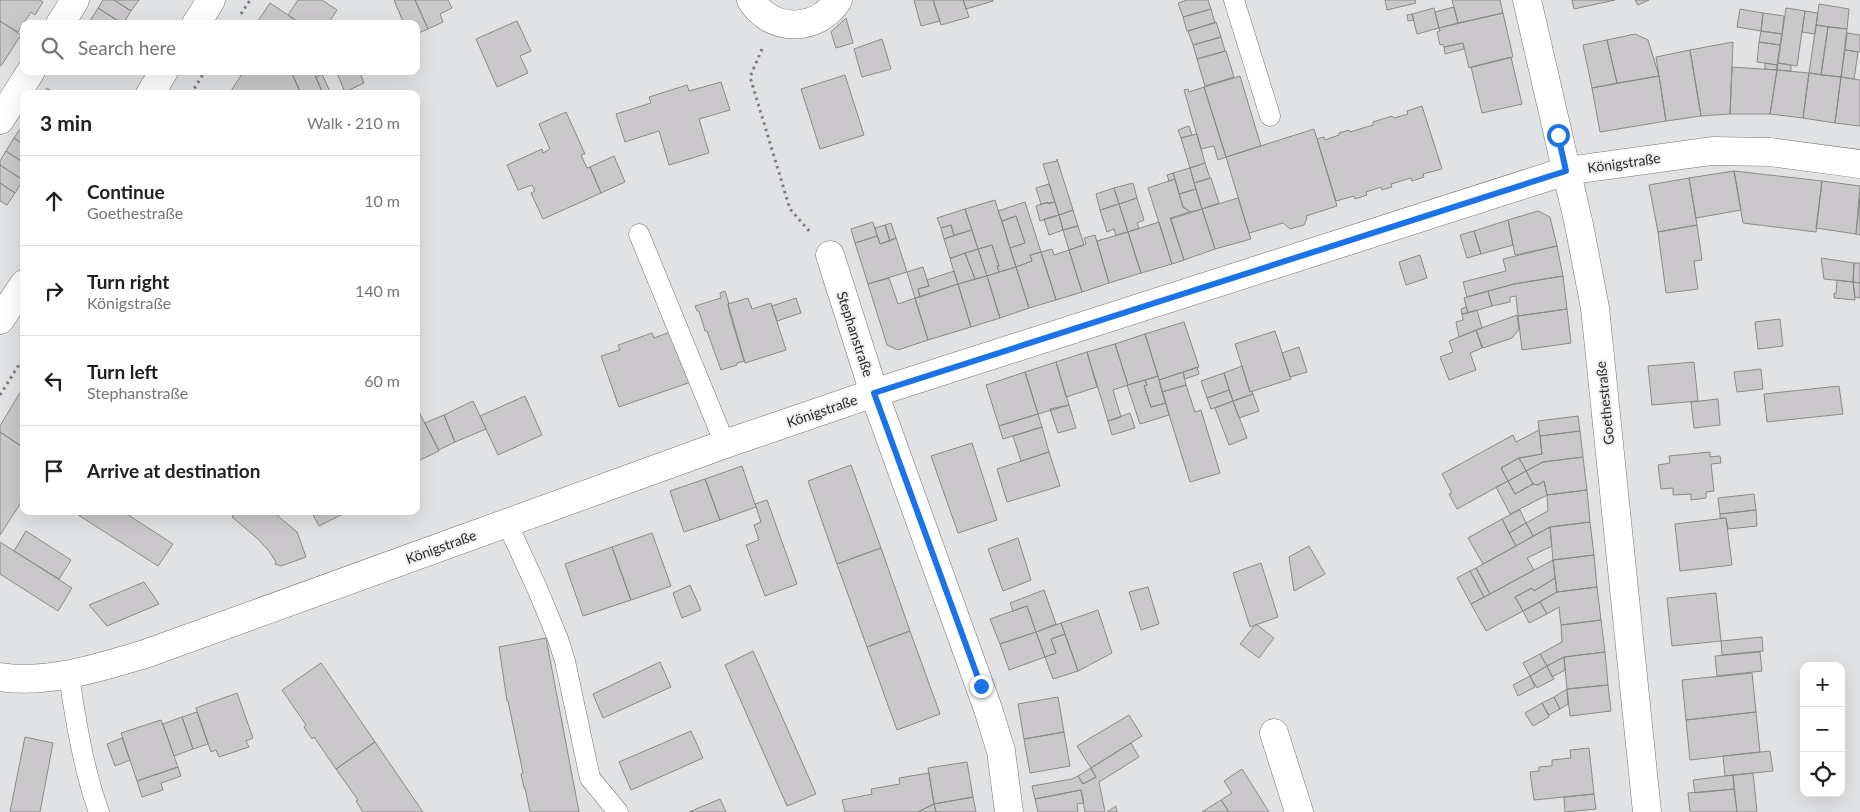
<!DOCTYPE html>
<html lang="en">
<head>
<meta charset="utf-8">
<style>
  body { margin:0; font-family:Lato,sans-serif; background:#f2f2f2; color:#202124 }
  .controls { position:absolute; right:15px; bottom:15px; display:grid; overflow:hidden; border-radius:10px; box-shadow:0 5px 20px #0002 }
  .controls button { width:45px; height:45px; display:grid; place-items:center; padding:0; border:0; border-bottom:1px solid #e0e0e0; background:#fff; color:#202124; font:25px sans-serif }
  .stop { position:absolute; width:15px; height:15px; margin:-11px; border:4px solid #1a73e8; border-radius:50%; background:#fff }
  .stop.end { background:#1a73e8; border-color:#fff; box-shadow:0 1px 5px #0008 }
  .list { margin:0; padding:0; list-style:none }
  h2 { display:flex; justify-content:space-between; align-items:center; height:65px; margin:0; padding:0 20px; font-size:21px }
  h2 small { font-size:16px; font-weight:400; color:#757577 }
  .list li { display:grid; grid-template-columns:32px 1fr auto; gap:15px; align-items:center; box-sizing:border-box; height:90px; padding:0 20px; border-top:1px solid #e0e0e0 }
  .list b { display:block; font-size:19px; white-space:nowrap }
  .list p { margin:0; font-size:16px; white-space:nowrap; color:#757577 }
  .list em { font-size:16px; font-style:normal; color:#757577 }
  .icon { flex:none; width:28px; height:28px; fill:none; stroke:currentColor; stroke-width:2; stroke-linecap:round; stroke-linejoin:round }
  .map { position:relative; flex:none; width:1860px; height:812px; overflow:hidden }
  .search { position:absolute; background:#fff; box-shadow:0 5px 20px #0002; left:20px; top:20px; width:400px; height:55px; display:flex; align-items:center; gap:12px; box-sizing:border-box; padding:0 18px; border-radius:10px; color:#757577; font-size:19px }
  .panel { position:absolute; background:#fff; box-shadow:0 5px 20px #0002; left:20px; top:90px; width:400px; height:425px; border-radius:10px }
  .map>svg:first-child { display:block }
  .building { fill:#cac8ca; stroke:#8a898a }
  .lines { fill:none; stroke-linecap:round; stroke-linejoin:round }
  .service-casing { stroke:#727475; stroke-width:21 }
  .minor-casing { stroke:#727475; stroke-width:29 }
  .secondary-casing { stroke:#727475; stroke-width:29 }
  .path { stroke:#7b7c7d; stroke-width:3; stroke-dasharray:2.5 4; stroke-linecap:butt }
  .service { stroke:#fff; stroke-width:20 }
  .minor { stroke:#fff; stroke-width:28 }
  .secondary { stroke:#fff; stroke-width:28 }
  .route { stroke:#1a73e8; stroke-width:6 }
  .labels { text-anchor:middle; stroke-width:4; stroke-linejoin:round; paint-order:stroke }
  .street-label { font-size:14px; fill:#282829; stroke:#eeeff1 }
</style>
</head>
<body>
<div class="map">
<svg width="1860" height="812" viewBox="0 0 1860 812">
  <rect width="100%" height="100%" fill="#e1e2e4"/>
  <!-- building -->
  <path class="building" d="M0 0H40L43 2 35 15 31 12 18 32 0 21Z
    M103 0H114L131 11 123 24 98 8Z
    M114 0H139L131 11Z
    M298 0H322L337 10 328 24H313L309 21 307 24H301L288 15Z
    M394 0H415L428 29 416 34V24H404Z
    M415 0H448L452 8 440 14 443 22 428 29Z
    M914 0H933L940 21 921 26Z
    M933 0H963L969 17 941 25Z
    M963 0H993V1L966 9Z
    M1187 0H1208L1211 9 1183 17 1178 3Z
    M1385 0H1415L1416 3 1387 10Z
    M1452 0H1500L1503 13 1458 23Z
    M1572 0H1615L1574 9Z
    M1635 0H1649L1638 5Z
    M270 3 288 15 301 24H256Z
    M1819 4 1849 9 1847 29 1816 25Z
    M1454 7 1458 23 1439 28 1435 12Z
    M98 8 123 24H95L90 21Z
    M1434 8 1439 28 1417 34 1412 14Z
    M1786 8 1805 11 1797 66 1778 63Z
    M1211 9 1215 23 1187 31 1183 17Z
    M1740 9 1763 13 1761 31 1737 27Z
    M1805 11 1818 13 1815 34 1802 32Z
    M1503 13 1513 57 1469 68 1463 43 1444 47 1443 44 1440 45 1437 32 1440 31 1439 28Z
    M1763 13 1784 16 1782 34 1761 31Z
    M1412 14 1414 20 1408 21 1407 15Z
    M846 18 853 43 836 48 831 32Z
    M0 21 21 35 1 66H0Z
    M517 21 531 51 520 56 528 73 497 87 476 39Z
    M1216 22 1221 37 1193 45 1188 31Z
    M1816 25 1828 27 1821 75 1809 73Z
    M1828 27 1847 29 1841 77 1821 75Z
    M1761 31 1782 34 1780 45 1759 42Z
    M1847 33 1860 35V52L1845 50Z
    M1635 34 1648 40 1659 76 1617 83 1607 40Z
    M1221 37 1225 51 1197 59 1193 45Z
    M882 39 891 69 862 77 854 49Z
    M1607 40 1617 83 1592 88 1583 45Z
    M1733 42 1730 114 1701 116 1690 50Z
    M1759 42 1780 45 1777 65 1757 62Z
    M1463 43 1464 49 1445 54 1444 47Z
    M1690 50 1701 116 1666 121 1656 57Z
    M1845 50 1858 52 1854 79 1841 77Z
    M1226 51 1234 77 1205 86 1197 59Z
    M1511 57 1522 104 1482 113 1471 67Z
    M1765 63 1777 65V70L1765 69Z
    M1778 63 1791 65V71L1777 70Z
    M1732 67 1777 70 1770 114H1730Z
    M1777 70 1809 73 1803 118 1770 114Z
    M244 71H291L301 94H229Z
    M291 71H313L323 94H301Z
    M336 71H359L364 83 345 92Z
    M1809 73 1841 77 1835 123 1803 118Z
    M322 74 331 94H323L316 77Z
    M845 75 864 135 820 149 801 89Z
    M1240 76 1261 146 1226 157 1204 87Z
    M1659 76 1666 121 1600 132 1592 88Z
    M1841 77 1860 80V126L1835 123Z
    M721 82 730 110 699 119 709 153 669 165 659 131 625 142 616 114 651 103 649 97 687 85 689 91Z
    M1204 87 1226 157 1218 160 1214 146 1201 149 1184 90 1188 89 1189 92Z
    M47 88 56 94H43Z
    M1422 106 1442 169 1423 174 1424 177 1412 181 1411 178 1391 184 1392 187 1382 190 1381 187 1366 192 1367 195 1355 199 1354 196 1336 201 1317 139 1324 137 1325 140 1339 135V133L1349 130 1350 132 1373 125V122L1392 116 1394 118 1408 114 1407 111Z
    M566 112 585 154 581 155 587 168 590 167 601 193 543 219 531 193 535 191 532 185 518 190 507 165 542 149 543 153 550 149 539 124Z
    M22 126 24 127V145L14 138Z
    M1189 126 1192 135 1181 138 1178 130Z
    M1314 129 1337 206 1306 216 1307 218 1304 225 1290 229 1283 223 1249 233 1226 157Z
    M1197 134 1205 163 1190 168 1181 138Z
    M14 138 24 145V163L6 151Z
    M6 151 24 163 23 180 0 165V161Z
    M614 156 625 182 601 193 590 167Z
    M1057 159 1073 210 1059 215 1043 164 1057 161Z
    M1205 163 1210 178 1194 183 1190 168Z
    M0 165 23 180 15 193 0 183Z
    M1190 168 1196 189 1179 194 1173 173Z
    M1734 171 1741 210 1696 218 1689 178Z
    M1734 171 1822 181 1816 232 1743 223Z
    M1173 173 1175 179 1169 181 1167 175Z
    M1211 178 1219 203 1202 209 1194 183Z
    M1689 178 1697 225 1658 232 1649 185Z
    M1175 179 1183 207 1190 212 1170 218 1184 260 1172 264 1148 188Z
    M1822 181 1860 186 1856 234 1816 228Z
    M0 183 15 193 7 205 0 201Z
    M1133 183 1137 198 1119 204 1114 188Z
    M1049 184 1055 202 1041 204 1036 188Z
    M1114 188 1119 204 1100 210 1096 194Z
    M1196 189 1202 209 1190 212 1183 207 1179 194Z
    M1137 198 1144 220 1137 223 1139 228 1128 232 1119 204Z
    M1238 198 1251 239 1215 249 1202 209Z
    M1860 198V235L1856 234Z
    M995 200 1016 267 999 272 997 266H999L992 245 978 249 965 209Z
    M1025 202 1041 252 1030 255 1032 261 1016 267 1010 248 1025 243 1016 216 1002 221 998 211Z
    M1048 202V204L1055 202 1059 215 1040 221 1036 206Z
    M1119 204 1128 232 1116 235 1114 229 1107 232 1100 210Z
    M965 209 972 230 954 235 951 225 941 228 937 218Z
    M1202 209 1215 249 1184 260 1171 219Z
    M1073 210 1078 226 1063 230 1059 215Z
    M1538 211 1550 217 1557 246 1515 255 1508 220Z
    M1059 215 1063 230 1049 235 1044 219Z
    M1016 216 1025 243 1010 248 1002 221Z
    M1508 220 1513 245 1481 254 1474 231Z
    M873 222 877 236 855 243 851 229Z
    M1159 222 1172 264 1141 273 1128 232Z
    M891 223 896 238 890 241 885 225Z
    M885 225 890 241 880 244 875 228Z
    M951 225 954 235 944 239 941 228Z
    M1697 225 1702 260 1694 261 1698 289 1666 293 1658 232Z
    M1078 226 1084 245 1069 250 1063 230Z
    M972 230 978 249 950 258 944 239Z
    M1474 231 1481 254 1467 258 1460 235Z
    M1128 232 1141 273 1109 283 1097 241Z
    M1095 235 1109 283 1082 292 1069 250 1086 244 1084 238Z
    M877 236 880 244 896 238 907 272 868 284 855 243Z
    M992 245 999 266H997L999 272 987 276 978 249Z
    M1557 246 1563 276 1514 284 1467 297 1463 282 1506 271 1503 259Z
    M978 249 987 276 975 279 965 253Z
    M1052 249 1054 255 1069 250 1082 292 1056 300 1041 252Z
    M1041 252 1056 300 1029 308 1016 267 1032 261 1030 255Z
    M965 253 975 279 958 284 950 259Z
    M1420 255 1427 278 1406 285 1399 262Z
    M1821 258 1854 263 1853 282 1824 279Z
    M1854 263H1860V283L1853 282Z
    M923 267 929 286 918 289 920 297 915 298 907 272Z
    M1016 267 1029 308 1000 318 987 276Z
    M954 271 958 284 920 297 918 289 929 286 927 280Z
    M987 276 1000 318 971 327 958 284Z
    M1563 276 1567 309 1518 316 1516 296 1510 297V302L1492 306 1488 291 1514 284Z
    M889 278 898 304 915 298 928 340 898 350 887 345 868 284Z
    M1837 280 1853 282 1855 300 1834 298V293L1836 294Z
    M1853 282 1860 283V298L1855 297Z
    M958 284 971 327 928 340 915 298Z
    M725 291 729 304H728L730 314 744 361 737 363V365L721 370 707 331H705L699 311H697L695 306 721 298 720 293Z
    M1488 291 1492 306 1468 313 1464 298Z
    M748 298 752 309 771 303 786 350 745 363 728 304Z
    M796 298 801 313 777 321 772 306Z
    M1466 307 1468 313 1462 314 1461 309Z
    M1567 309 1571 343 1522 350 1518 316Z
    M1477 310 1482 328 1459 337 1456 322 1463 320 1462 314Z
    M1517 315 1519 329 1512 338 1483 348 1476 330Z
    M1780 319 1783 346 1758 349 1755 322Z
    M1184 322 1199 367 1159 380 1145 334Z
    M1476 330 1482 348 1470 353 1476 370 1449 380 1440 357 1453 352 1449 341Z
    M673 331 691 382 619 407 601 356 620 350 618 345 652 333 654 338Z
    M1275 331 1291 379 1250 392 1235 344Z
    M1145 334 1158 376 1128 385 1115 344Z
    M1115 344 1128 385 1113 390 1121 417 1108 421 1087 352Z
    M1299 347 1307 372 1290 377 1282 353Z
    M1087 352 1097 387 1066 397 1056 362Z
    M1056 362 1069 405 1038 414 1025 372Z
    M1694 362 1698 401 1652 405 1648 366Z
    M1242 366 1250 392 1252 391 1253 394 1233 401 1224 373Z
    M1197 367 1199 374 1185 379 1183 372Z
    M1761 369 1763 389 1737 392 1734 372Z
    M1025 372 1038 414 999 426 986 385Z
    M1183 372 1186 385 1162 392 1159 380Z
    M1224 373 1229 390 1207 398 1201 381Z
    M1158 376 1166 403 1151 407 1144 386 1147 385 1145 380Z
    M1145 380 1147 385 1144 386 1151 407 1166 403 1169 415 1140 424 1127 385Z
    M1186 385 1195 412 1201 410 1220 473 1190 482 1162 392Z
    M24 386V448L0 432V426Z
    M1839 386 1843 414 1767 422 1764 394Z
    M1229 390 1233 401 1211 409 1207 398Z
    M1253 394 1259 411 1239 418 1233 401Z
    M525 396 542 435 498 455 480 416Z
    M1718 399 1720 425 1694 428 1691 402Z
    M473 401 486 429 455 442 444 415Z
    M1233 401 1247 438 1229 445 1215 408Z
    M1069 405 1076 428 1058 433 1050 409Z
    M416 406 439 451 416 462Z
    M1130 413 1135 428 1112 435 1108 421Z
    M1038 414 1042 427 1003 439 999 426Z
    M444 415 455 442 439 450 425 423Z
    M1578 416 1580 431 1540 436 1538 421Z
    M1042 427 1049 452 1021 461 1013 436Z
    M1539 430 1542 454 1519 458 1501 468 1508 481 1457 509 1449 494 1452 493 1442 474 1513 435 1516 442Z
    M1580 431 1583 457 1543 462 1526 471 1519 458 1542 454 1540 436Z
    M0 432 24 448V498L0 535Z
    M972 443 997 520 958 533 931 456Z
    M1049 452 1060 486 1007 502 997 469Z
    M1710 452V457L1720 456 1721 463 1711 464 1714 491 1706 492V498L1691 500V494L1673 495V488L1661 489 1658 465 1670 463 1669 456Z
    M1583 457 1587 490 1547 495 1544 481 1538 485 1533 484 1526 471 1543 462Z
    M1519 458 1526 471 1508 481 1501 468Z
    M851 465 881 548 837 564 808 481Z
    M742 466 756 507 720 520 705 479Z
    M1526 471 1533 484 1515 494 1508 481Z
    M705 479 720 520 684 532 670 491Z
    M1508 481 1515 494 1533 484 1538 485 1544 481 1547 495 1510 514 1496 487Z
    M1587 490 1590 522 1550 527 1533 536 1526 523 1548 511 1547 495Z
    M1754 494 1756 510 1720 514 1718 498Z
    M767 500 797 584 765 596 746 545 759 540 754 525 761 522 755 504Z
    M1520 510 1526 523 1509 533 1502 519Z
    M1756 510 1757 526 1728 529 1726 518H1720V514Z
    M72 511H122L173 544 158 566Z
    M237 511H272L297 532 306 557 281 566 275 564 276 562 269 551 258 539 232 517Z
    M311 511H349L319 526Z
    M1726 518 1732 565 1680 571 1675 524Z
    M1502 519 1516 546 1483 564 1468 538Z
    M1590 522 1594 555 1553 560 1550 527Z
    M1526 523 1533 536 1516 546 1509 533Z
    M1550 527 1552 546 1527 558 1534 570 1490 594 1476 568Z
    M26 531 71 560 59 579 14 551Z
    M652 533 671 586 631 600 612 547Z
    M1018 538 1031 580 1003 591 988 549Z
    M0 542 72 588 58 611 0 574Z
    M1309 546 1325 574 1294 591 1289 557Z
    M612 547 631 600 583 616 565 564Z
    M881 548 910 631 867 647 837 564Z
    M1594 555 1597 587 1557 592 1553 560Z
    M1553 560 1555 578 1534 591 1532 588 1515 597 1523 611 1486 631 1471 604Z
    M1261 563 1278 617 1250 627 1233 573Z
    M1476 568 1490 594 1484 597 1470 571Z
    M1470 571 1484 597 1471 604 1457 578Z
    M1555 578 1557 592 1523 611 1515 597 1532 588 1534 591Z
    M144 582 159 604 107 626 89 605Z
    M690 585 701 610 682 618 673 593Z
    M1148 587 1159 624 1141 630 1129 592Z
    M1597 587 1601 620 1561 625 1559 607 1547 614 1540 602 1557 592Z
    M1044 590 1056 624 1036 632 1027 606 1013 611 1010 603Z
    M1716 593 1721 641 1672 646 1667 598Z
    M1540 602 1547 614 1529 623 1523 611Z
    M1027 606 1036 632 1000 644 990 619Z
    M1098 610 1112 653 1078 671 1061 623Z
    M1601 620 1605 652 1564 657 1547 666 1540 654 1562 642 1561 625Z
    M1061 623 1065 634 1051 639 1056 653 1045 657 1036 632Z
    M1256 624 1274 638 1259 658 1240 644Z
    M910 631 940 714 897 730 867 647Z
    M1036 632 1045 657 1009 670 1000 644Z
    M1065 634 1078 671 1053 679 1045 657 1056 653 1051 639Z
    M1762 637 1763 651 1722 655 1721 641Z
    M546 638 579 812H530L525 788H524L521 774 523 773 508 701H507L499 647Z
    M753 651 816 794 787 806 725 665Z
    M1605 652 1608 685 1567 689 1564 657Z
    M1760 652 1762 671 1717 676 1715 656Z
    M1540 654 1547 666 1530 676 1523 663Z
    M1564 657 1565 670 1552 677 1547 666Z
    M660 662 671 687 603 718 593 694Z
    M321 663 375 742 336 769 314 737 312 739 304 727 306 725 282 690Z
    M1547 666 1554 679 1537 688 1530 676Z
    M1752 673 1756 712 1686 720 1682 680Z
    M1530 676 1535 687 1518 696 1513 685Z
    M1608 685 1611 711 1570 716 1567 689Z
    M1567 689 1568 704 1560 709 1554 697Z
    M237 693 253 738 246 741 249 747 219 757 216 750 211 752 196 708Z
    M1058 697 1064 732 1024 739 1018 704Z
    M1554 697 1560 709 1549 715 1542 703Z
    M1542 703 1549 717 1533 726 1525 713Z
    M197 712 208 744 193 749 182 717Z
    M1756 712 1760 752 1690 760 1686 720Z
    M1129 715 1142 736 1091 768 1077 746Z
    M182 717 193 749 174 756 163 724Z
    M161 720 178 767 137 781 121 733Z
    M691 731 703 758 631 790 619 762Z
    M1064 732 1070 766 1030 773 1024 739Z
    M25 737 53 743 40 812H10Z
    M122 738 130 760 115 766 107 744Z
    M375 742 423 812H363L356 801 358 800 336 769Z
    M1131 743 1139 757 1099 782 1105 812H1085L1081 790 1035 799 1032 786 1072 779 1078 776 1083 784 1096 777 1091 768Z
    M1589 748 1594 794 1534 800 1530 772 1539 771V767L1552 766V760L1571 758 1570 750Z
    M1770 751 1773 771 1725 776 1723 756Z
    M967 762 973 797 934 804 928 768Z
    M178 767 181 776 161 783 163 790 142 797 137 781Z
    M1091 768 1096 777 1083 784 1078 776Z
    M1242 769 1269 812H1229L1221 800 1232 793 1224 781Z
    M929 773 934 804 918 812H845L842 800 872 794 871 789 900 784 899 778Z
    M1753 773 1757 812H1737L1733 775Z
    M1733 775 1734 789 1695 793 1693 780Z
    M1734 789 1737 812H1690L1688 793Z
    M1081 790 1084 803 1077 804 1078 812H1038L1035 799Z
    M1594 794 1596 809 1565 812 1564 797Z
    M973 797 976 812H936L934 804Z
    M720 799 726 812H689Z
    M1221 800 1229 812H1202Z
    M934 804 936 812H918Z
    M1116 806 1117 812H1107Z"/>
  <g class="lines">
    <!-- service casing -->
    <g class="service-casing">
      <path id="service" d="M1234 0 1270 116
        M639 234 725 444
        M507 523 537 588 558 639 565 661 590 778 618 812
        M69 675C75 718 84 772 99 812"/>
    </g>
    <!-- minor casing -->
    <g class="minor-casing">
      <path id="minor" d="M751 0C771 33 818 32 838 0
        M1527 0 1579 225 1595 308 1647 812
        M60 24 75 0
        M0 120 31 71
        M830 255 874 393 988 709 1001 751 1009 812
        M0 677C49 684 98 668 145 654L725 444 874 393 1566 171 1712 151 1770 152 1860 164
        M1274 733 1299 812"/>
    </g>
    <!-- secondary casing -->
    <g class="secondary-casing">
      <path id="secondary" d="M196 24 211 0
        M150 94 164 71
        M0 320 24 284"/>
    </g>
    <!-- path -->
    <path class="path" d="M241 14 250 0
      M762 49 750 77 790 209 810 232
      M191 94 205 71
      M0 395 24 357"/>
    <!-- service -->
    <use href="#service" class="service"/>
    <!-- minor -->
    <use href="#minor" class="minor"/>
    <!-- secondary -->
    <use href="#secondary" class="secondary"/>
  </g>
  <g class="lines">
    <!-- route -->
    <path class="route" d="M981 686 874 393 1566 171 1558 135"/>
  </g>
  <g class="labels">
    <!-- street labels -->
    <g class="street-label">
      <text transform="translate(1624 163) rotate(-8)" y="5">Königstraße</text>
      <text transform="translate(855 334) rotate(72)" y="5">Stephanstraße</text>
      <text transform="translate(1605 403) rotate(-96)" y="5">Goethestraße</text>
      <text transform="translate(822 411) rotate(-19)" y="5">Königstraße</text>
      <text transform="translate(441 547) rotate(-20)" y="5">Königstraße</text>
    </g>
  </g>
</svg>
<div class="controls">
<button>+</button>
<button>−</button>
<button><svg class="icon" aria-label="locate" viewBox="0 0 24 24"><circle cx="12" cy="12" r="6"/><path d="M12 2v4M12 18v4M2 12h4M18 12h4"/></svg></button>
</div>
<div class="stop" style="left:1558px;top:135px"></div>
<div class="stop end" style="left:981px;top:686px"></div>
<div class="search"><svg class="icon" aria-label="search" viewBox="0 0 24 24"><circle cx="10" cy="10" r="6"/><path d="M15 15l6 6"/></svg>Search here</div>
<section class="panel">
<h2>3 min<small>Walk · 210 m</small></h2>
<ul class="list">
<li><svg class="icon" aria-label="ahead" viewBox="0 0 24 24"><path d="M12 20V5M6 11l6-6 6 6"/></svg><div><b>Continue</b><p>Goethestraße</p></div><em>10 m</em></li>
<li><svg class="icon" aria-label="right" viewBox="0 0 24 24"><path d="M7 20v-9h11M14 6l5 5-5 5"/></svg><div><b>Turn right</b><p>Königstraße</p></div><em>140 m</em></li>
<li><svg class="icon" aria-label="left" viewBox="0 0 24 24"><path d="M17 20v-9H6M10 6l-5 5 5 5"/></svg><div><b>Turn left</b><p>Stephanstraße</p></div><em>60 m</em></li>
<li><svg class="icon" aria-label="arrive" viewBox="0 0 24 24"><path d="M6 21V4h12l-3 4 3 4H6"/></svg><div><b>Arrive at destination</b></div></li>
</ul>
</section>
</div>
</body>
</html>
